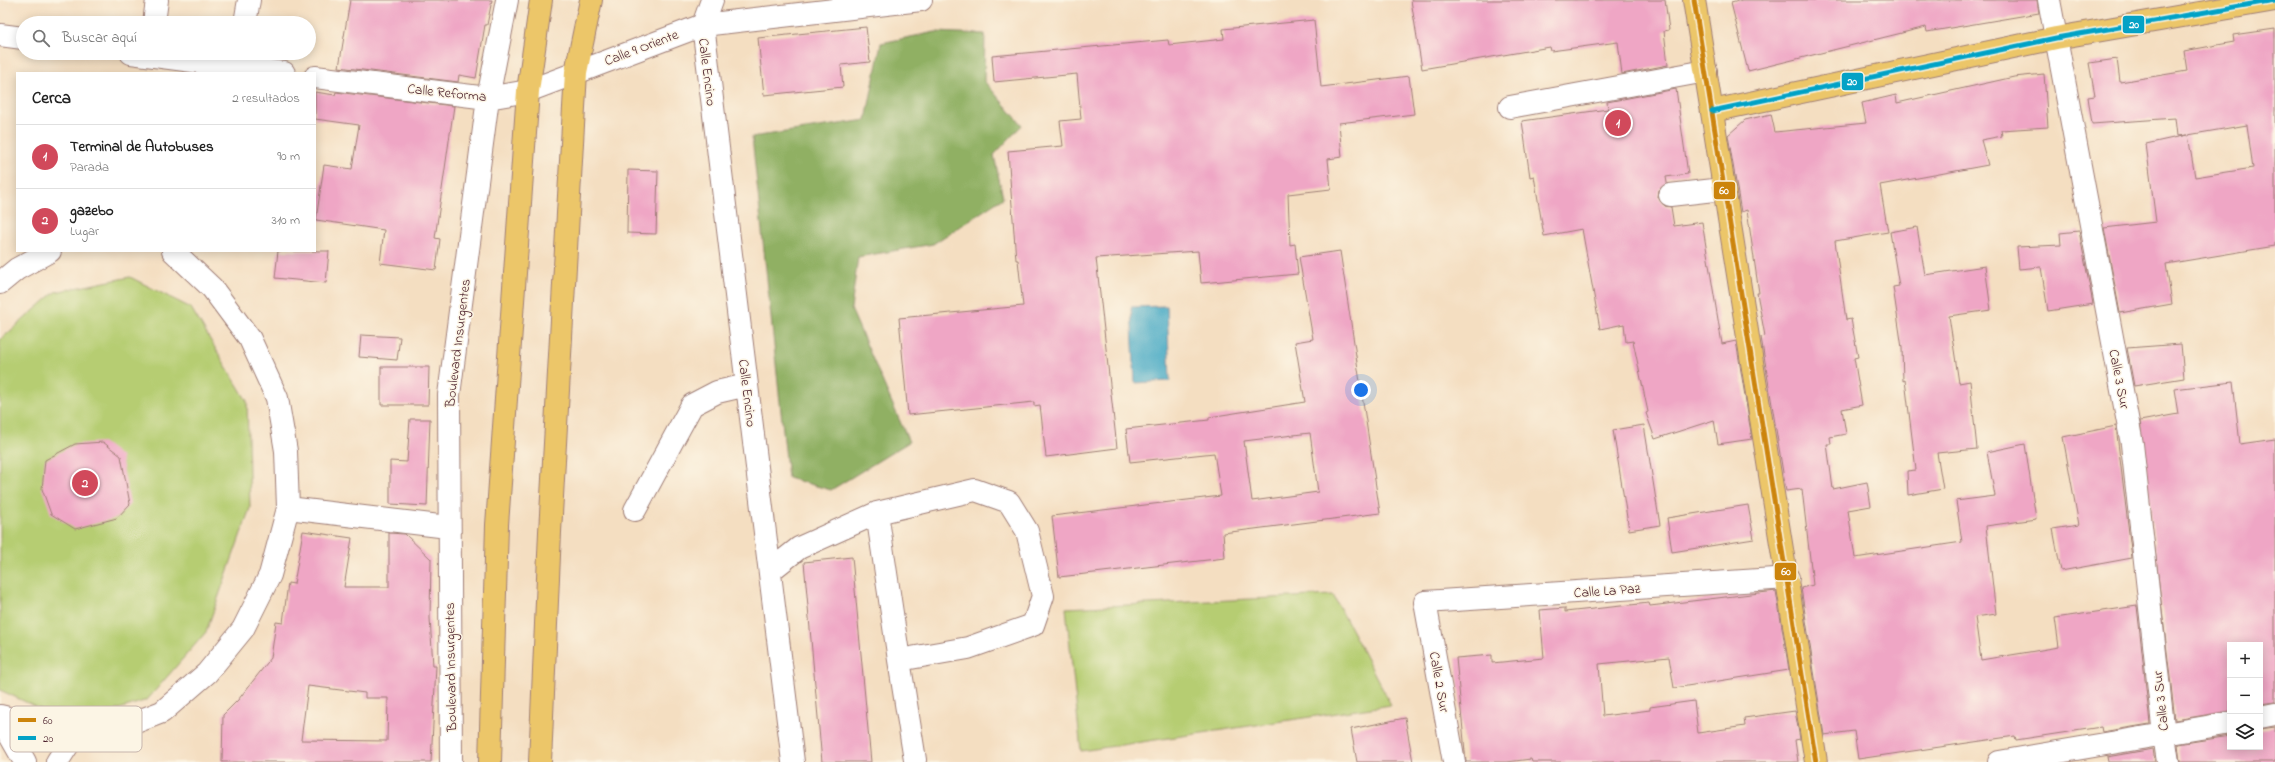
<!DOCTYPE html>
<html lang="es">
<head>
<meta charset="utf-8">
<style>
  body { margin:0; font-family:"Indie Flower",sans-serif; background:#f2f2f2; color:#222 }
  .controls { position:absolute; right:12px; bottom:12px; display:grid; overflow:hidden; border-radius:0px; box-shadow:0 2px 10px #0003 }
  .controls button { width:36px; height:36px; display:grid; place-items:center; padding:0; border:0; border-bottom:1px solid #e0e0e0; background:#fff; color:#222; font:20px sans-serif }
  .you { position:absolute; left:1361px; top:390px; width:14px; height:14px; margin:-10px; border:3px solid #fff; border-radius:50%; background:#1a73e8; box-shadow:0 0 0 6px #1a73e833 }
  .badge { display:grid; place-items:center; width:26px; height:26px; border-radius:50%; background:#d1495b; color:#fff; font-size:13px; font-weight:700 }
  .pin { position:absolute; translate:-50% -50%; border:2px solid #fff; box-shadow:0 1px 4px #0006 }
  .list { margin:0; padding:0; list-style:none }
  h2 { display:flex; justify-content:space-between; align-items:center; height:52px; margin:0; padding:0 16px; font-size:17px }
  h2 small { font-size:13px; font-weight:400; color:#767676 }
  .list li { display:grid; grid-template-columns:26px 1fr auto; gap:12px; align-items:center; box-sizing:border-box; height:64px; padding:0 16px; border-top:1px solid #e0e0e0 }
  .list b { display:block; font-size:15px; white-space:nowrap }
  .list p { margin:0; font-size:13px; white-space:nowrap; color:#767676 }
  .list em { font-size:13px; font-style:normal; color:#767676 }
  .icon { flex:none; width:22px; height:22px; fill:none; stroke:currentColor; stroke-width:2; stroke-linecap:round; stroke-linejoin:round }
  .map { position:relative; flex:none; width:2275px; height:762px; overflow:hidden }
  .search { position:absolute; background:#fff; box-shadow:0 2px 10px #0003; left:16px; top:16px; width:300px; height:44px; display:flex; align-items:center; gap:10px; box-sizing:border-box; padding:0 14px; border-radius:22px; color:#767676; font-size:15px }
  .panel { position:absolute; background:#fff; box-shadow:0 2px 10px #0003; left:16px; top:72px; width:300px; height:180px; border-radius:0px }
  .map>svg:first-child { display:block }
  .green { fill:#b6cd72; stroke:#80764e }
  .forest { fill:#90b064; stroke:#6d6848 }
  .water { fill:#45a9c5; stroke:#486478 }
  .building { fill:#efa6c5; fill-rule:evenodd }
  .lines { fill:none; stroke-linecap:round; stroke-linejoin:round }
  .minor-casing { stroke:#9f7e76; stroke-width:24 }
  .major-casing { stroke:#9f7e76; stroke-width:24 }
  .minor { stroke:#fff; stroke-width:22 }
  .major { stroke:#ecc669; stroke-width:22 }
  .bus-1-casing { stroke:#fcf5e5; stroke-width:8 }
  .bus-2-casing { stroke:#fcf5e5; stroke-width:8 }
  .bus-1 { stroke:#cc840b; stroke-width:5 }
  .bus-2 { stroke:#04a2c6; stroke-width:5 }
  .labels { text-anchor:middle; stroke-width:3; stroke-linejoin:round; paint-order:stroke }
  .street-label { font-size:14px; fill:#4a1f2b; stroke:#fcf5e5 }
  .key { fill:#fcf5e5; stroke:#c7b5ad; stroke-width:1 }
  .key-label { font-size:11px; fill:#4a1f2b }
  .line-badge { stroke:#fcf5e5; stroke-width:1.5 }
  .badge-label { font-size:11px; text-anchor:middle; font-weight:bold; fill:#fff }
</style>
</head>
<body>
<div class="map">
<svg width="2275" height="762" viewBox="0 0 2275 762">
  <rect width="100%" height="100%" fill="#fcf5e5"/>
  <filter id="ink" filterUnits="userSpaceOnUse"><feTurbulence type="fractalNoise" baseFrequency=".025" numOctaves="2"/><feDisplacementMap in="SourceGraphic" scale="8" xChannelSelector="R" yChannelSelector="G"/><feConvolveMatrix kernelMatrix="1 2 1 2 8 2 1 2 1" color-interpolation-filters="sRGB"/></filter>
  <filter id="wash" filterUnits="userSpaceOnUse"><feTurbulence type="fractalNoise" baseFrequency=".012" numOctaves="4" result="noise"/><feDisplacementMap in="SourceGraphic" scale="16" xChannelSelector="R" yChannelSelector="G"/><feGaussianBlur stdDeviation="0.9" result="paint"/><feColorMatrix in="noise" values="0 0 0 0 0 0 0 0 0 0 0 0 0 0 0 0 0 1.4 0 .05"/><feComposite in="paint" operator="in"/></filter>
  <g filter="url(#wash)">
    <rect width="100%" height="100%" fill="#f4dec1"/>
    <!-- green -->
    <path class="green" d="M130 277 191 308 247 401 250 508 206 632 147 700 73 724 0 690V340L55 292Z
      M1333 595 1391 705 1081 751 1066 608Z"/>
    <!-- forest -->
    <path class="forest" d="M935 32 985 34 984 81 1022 125 994 155 1003 198 933 244 858 257 851 309 909 442 831 490 788 478 752 137 866 120 881 43Z"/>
    <!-- water -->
    <path class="water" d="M1167 306 1170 381 1135 383 1131 307Z"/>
    <g id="blocks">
      <!-- building -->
      <path class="building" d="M350 0H492L487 25H485L476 78 459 75 458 82 339 67Z
        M1411 0H1665L1669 30 1664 31 1668 65 1622 74 1618 42 1551 51 1550 47 1422 69Z
        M1742 0H2037L2039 13 1927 32 1926 27 1748 71 1731 3Z
        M1314 20 1321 87 1409 76 1414 114 1339 123 1342 157 1328 159 1331 189 1288 194 1290 245 1295 244 1298 274 1201 283 1198 251 1096 258 1117 448 1046 457 1040 405 1034 406V402L908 415 899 318 1023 306 1018 260H1016L1008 151 1063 146 1060 121 1081 119 1077 74 994 82 992 56 1168 40 1169 45 1224 39 1223 29Z
        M866 27 870 62 841 65 843 87 764 95 758 38Z
        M2275 29V246L2166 264 2172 304 2120 313 2104 228 2156 222 2146 144 2187 135 2177 136 2175 118 2092 124 2088 97 2095 96 2089 63 2117 59 2120 82 2187 71 2184 51 2234 42 2233 35ZM2247 125 2253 168 2195 177 2188 135Z
        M2044 74 2048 127 2001 130 2002 136 1981 140 1988 165 1880 185 1888 232 1835 241 1846 320 1851 319 1858 357 1854 358 1862 405 1842 409 1846 434 1830 437 1831 444H1827L1833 489 1867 482 1871 506 1848 510 1855 558 1962 542 1956 501 1995 496 1987 452 2025 444 2036 519 1986 526 1996 614 1975 617 1981 660 2059 647 2055 618 2137 606 2150 724 2102 732 2101 727 2016 740 2015 736 1858 759 1854 731 1824 735 1801 588 1813 585 1802 489 1786 491 1761 337 1765 336 1757 293H1759L1747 210 1741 212 1728 135 1745 120 1771 114 1775 132 1866 123 1862 103 1896 95 1897 103 2014 77Z
        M1676 89 1688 174 1666 177 1667 183 1659 190 1658 197 1665 206 1671 207 1674 226 1702 222 1722 344 1736 341 1752 439 1718 444 1714 420 1655 439 1646 413 1648 412 1633 341 1626 342 1624 324 1600 329 1582 229 1544 236 1534 176 1530 177 1522 121 1608 109 1607 102Z
        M315 92 335 95 336 92 454 106 435 238 440 239 436 270 380 263 384 230 316 220 324 165 352 169 359 125 315 119Z
        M628 170 658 171 656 234 627 233Z
        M1917 227 1925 275 1985 266 1991 310 1949 316 1959 383 1970 381 1977 449 1937 453 1943 489 1908 495 1907 471 1916 470 1905 380 1903 381 1902 348 1893 287 1899 286 1890 232Z
        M2079 231 2093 304 2048 311 2041 267 2019 269 2017 247 2061 245 2060 233Z
        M278 251H329L326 283 275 278Z
        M1340 251 1380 513 1223 533 1225 558 1059 577 1052 516 1221 496 1214 453 1130 462 1126 429 1209 420V417L1305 402 1295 342 1313 339 1299 257ZM1310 433 1318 492 1252 501 1244 441Z
        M361 335 400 337 397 360 359 357Z
        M2181 344 2184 378 2134 386 2127 348Z
        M381 367H429L428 405H381Z
        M2233 382 2240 444 2275 439V702L2260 704V645H2230V711L2175 720 2140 421 2178 414 2174 389Z
        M410 419H430L427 506 390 504V461L407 462Z
        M1644 425 1660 525 1629 530 1613 430Z
        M2116 426 2132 558 2061 571 2053 529 2079 525 2063 437Z
        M103 442 121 456 130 504 117 518 75 529 51 514 42 489 45 460 75 444Z
        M1748 505 1754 539 1672 552 1667 518Z
        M303 531 352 538 344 587H389V533L405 534 431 559 430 618 433 666H436L431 762H222L223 715 238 700 271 658 276 622 283 623 288 583 294 584ZM308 686 365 693V698H388L387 741 301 740Z
        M852 557 871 762H822L804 562Z
        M1776 591 1789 670 1674 688 1669 657 1599 664 1603 716 1650 710V707L1694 701 1698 733 1745 726 1744 718 1795 711 1800 739 1795 740 1798 762H1532L1531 759 1507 762H1466L1456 658 1492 655V663L1544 658 1540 610 1565 608V612L1649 603 1650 606Z
        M1405 718 1413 762H1357L1351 729Z
        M2275 727V762H2180L2178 744 2230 736V747H2260V729Z
        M2153 749 2155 762H2108L2107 757Z"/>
    </g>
  </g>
  <g filter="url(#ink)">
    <use href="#blocks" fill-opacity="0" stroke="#9f7e76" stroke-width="1"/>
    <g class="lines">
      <!-- minor casing -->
      <g class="minor-casing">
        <path id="minor" d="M712 0 703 25 793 762
          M2049 0 2132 444 2164 735 2168 762
          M154 23 157 0
          M245 23 249 0
          M0 35 23 38
          M131 53 284 73
          M315 77 488 98 528 91 703 25 921 0
          M1510 107 1706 71
          M1670 195 1723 189
          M0 283 17 269 50 251
          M288 508 448 527
          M635 510 692 405 717 392 747 385
          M877 513 899 660
          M770 571 799 548 877 513 975 490 1009 502 1027 531 1043 596 1033 625 968 648 899 660 915 760
          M0 716 75 734 115 730 162 712 207 673 243 629 270 575 288 508 286 451 277 398 250 339 212 288 173 251
          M2260 717 2275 714
          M0 718 25 762
          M57 762 75 734
          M451 762 449 395 488 98 507 0
          M1454 762 1425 602 1788 578
          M1999 762 2230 723"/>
      </g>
      <!-- major casing -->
      <g class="major-casing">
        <path id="major" d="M1694 0 1816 762
          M1712 111 2056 38 2275 0
          M490 762 497 525 528 91 541 0
          M540 762 550 532 576 72 591 0"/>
      </g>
      <!-- minor -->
      <use href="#minor" class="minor"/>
      <!-- major -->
      <use href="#major" class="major"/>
      <!-- bus-1 casing -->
      <g class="bus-1-casing">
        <path id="bus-1" d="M1694 0 1816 762"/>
      </g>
      <!-- bus-2 casing -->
      <g class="bus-2-casing">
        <path id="bus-2" d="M1712 111 2056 38 2275 0"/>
      </g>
      <!-- bus-1 -->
      <use href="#bus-1" class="bus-1"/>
      <!-- bus-2 -->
      <use href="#bus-2" class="bus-2"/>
    </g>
  </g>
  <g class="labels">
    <!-- street labels -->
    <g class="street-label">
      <text transform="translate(641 47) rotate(-21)" y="5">Calle 9 Oriente</text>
      <text transform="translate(708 72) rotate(83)" y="5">Calle Encino</text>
      <text transform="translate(447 92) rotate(6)" y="5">Calle Reforma</text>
      <text transform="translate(457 343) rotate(-83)" y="5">Boulevard Insurgentes</text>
      <text transform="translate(2120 379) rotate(79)" y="5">Calle 3 Sur</text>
      <text transform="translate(748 393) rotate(83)" y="5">Calle Encino</text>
      <text transform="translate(1607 590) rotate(-4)" y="5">Calle La Paz</text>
      <text transform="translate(450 667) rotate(-91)" y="5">Boulevard Insurgentes</text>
      <text transform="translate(1440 682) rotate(80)" y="5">Calle 2 Sur</text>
      <text transform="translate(2160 701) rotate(-96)" y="5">Calle 3 Sur</text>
    </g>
  </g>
  <!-- legend -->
  <rect x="10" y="706" width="132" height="46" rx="6" class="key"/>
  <rect x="18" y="718" width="18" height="4" fill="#cc840b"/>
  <rect x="18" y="736" width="18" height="4" fill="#04a2c6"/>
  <g class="key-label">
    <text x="43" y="724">60</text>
    <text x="43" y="742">20</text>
  </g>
  <g class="line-badge">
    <rect x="2122" y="15" width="23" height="19" rx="4" fill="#04a2c6"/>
    <rect x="1841" y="72" width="23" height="19" rx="4" fill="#04a2c6"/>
    <rect x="1713" y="181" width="23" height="19" rx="4" fill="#cc840b"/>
    <rect x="1774" y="562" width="23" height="19" rx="4" fill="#cc840b"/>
  </g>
  <g class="badge-label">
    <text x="2134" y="28">20</text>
    <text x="1852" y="85">20</text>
    <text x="1724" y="194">60</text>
    <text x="1786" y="575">60</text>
  </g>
</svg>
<div class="controls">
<button>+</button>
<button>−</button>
<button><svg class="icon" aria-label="layers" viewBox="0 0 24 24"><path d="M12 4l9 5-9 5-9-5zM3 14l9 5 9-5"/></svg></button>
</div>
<div class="you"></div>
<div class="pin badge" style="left:1618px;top:123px">1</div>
<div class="pin badge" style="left:85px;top:483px">2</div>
<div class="search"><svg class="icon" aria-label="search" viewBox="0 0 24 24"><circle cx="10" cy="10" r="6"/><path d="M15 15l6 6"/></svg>Buscar aquí</div>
<section class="panel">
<h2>Cerca<small>2 resultados</small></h2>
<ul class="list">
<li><span class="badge">1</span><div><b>Terminal de Autobuses</b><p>Parada</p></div><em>90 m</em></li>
<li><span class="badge">2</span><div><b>gazebo</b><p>Lugar</p></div><em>310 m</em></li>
</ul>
</section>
</div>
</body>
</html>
